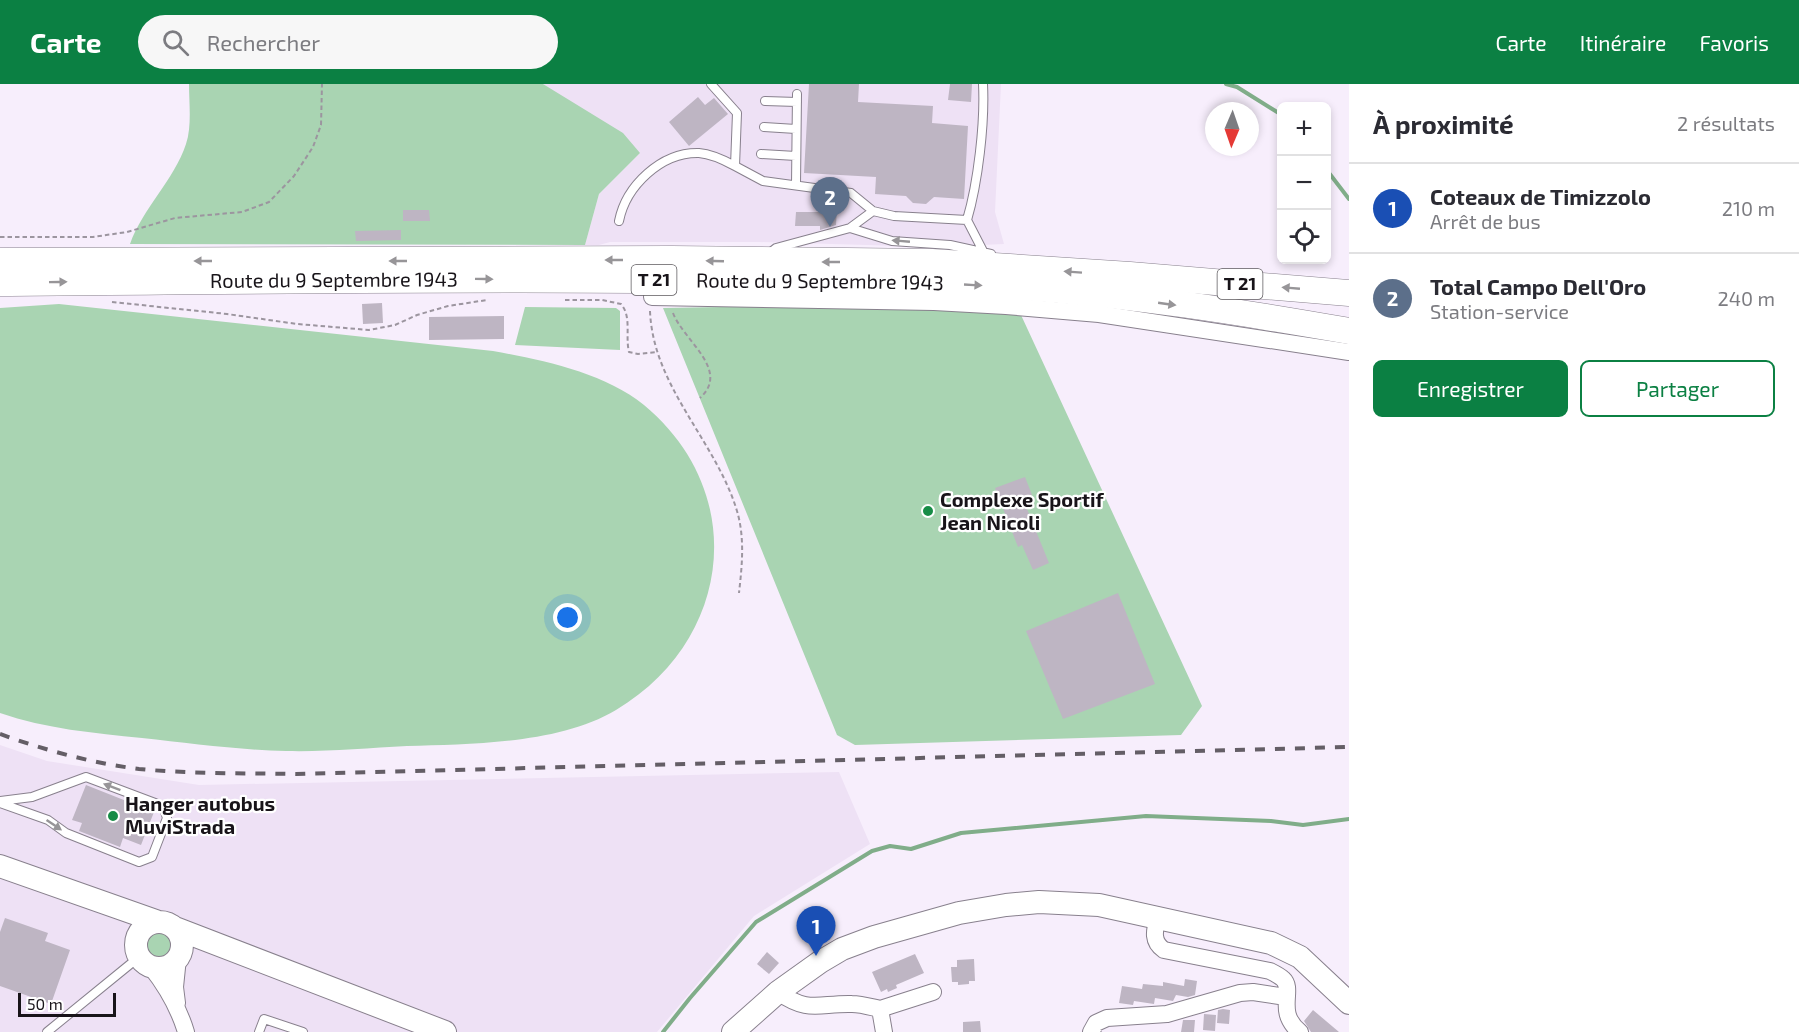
<!DOCTYPE html>
<html lang="fr">
<head>
<meta charset="utf-8">
<style>
  body { margin:0; font-family:"Exo 2",sans-serif; background:#f7f7f7; color:#2b2b33 }
  .controls { position:absolute; right:18px; top:18px; display:grid; overflow:hidden; border-radius:9px; box-shadow:0 3px 9px #0003 }
  .controls button { width:54px; height:54px; display:grid; place-items:center; padding:0; border:0; border-bottom:2px solid #e1e1e2; background:#fff; color:#2b2b33; font:30px sans-serif }
  .compass { position:absolute; left:1205px; top:18px; width:54px; height:54px; border-radius:50%; background:#fff; box-shadow:0 3px 9px #0003; rotate:182deg }
  .scale { position:absolute; left:18px; bottom:15px; width:98px; box-sizing:border-box; padding-left:6px; border:3px solid #181419; border-top:0; font-size:16px; line-height:21px; white-space:nowrap; color:#181419; -webkit-text-stroke:4px #fff; paint-order:stroke }
  .you { position:absolute; left:568px; top:534px; width:21px; height:21px; margin:-15px; border:4px solid #fff; border-radius:50%; background:#1a73e8; box-shadow:0 0 0 9px #1a73e833 }
  .badge { display:grid; place-items:center; width:39px; height:39px; border-radius:50%; background:#0b8043; color:#fff; font-size:20px; font-weight:700 }
  .pin { position:absolute; translate:-50% -50px; filter:drop-shadow(0 2px 3px #0008) }
  .pin::after { content:''; position:absolute; top:32px; width:21px; height:18px; background:inherit; clip-path:polygon(0 0,100% 0,50% 100%) }
  .list { margin:0; padding:0; list-style:none }
  h2 { display:flex; justify-content:space-between; align-items:center; height:78px; margin:0; padding:0 24px; font-size:26px }
  h2 small { font-size:20px; font-weight:400; color:#7c7c81 }
  .list li { display:grid; grid-template-columns:39px 1fr auto; gap:18px; align-items:center; box-sizing:border-box; height:90px; padding:0 24px; border-top:2px solid #e1e1e2 }
  .list b { display:block; font-size:22px; white-space:nowrap }
  .list p { margin:0; font-size:20px; white-space:nowrap; color:#7c7c81 }
  .list em { font-size:20px; font-style:normal; color:#7c7c81 }
  .actions { display:flex; gap:12px; padding:18px 24px }
  .actions a { flex:1; padding:14px 0; border:2px solid #0b8043; border-radius:9px; text-align:center; font-size:21px; color:#0b8043 }
  .actions .main { background:#0b8043; color:#fff }
  .icon { flex:none; width:33px; height:33px; fill:none; stroke:currentColor; stroke-width:2; stroke-linecap:round; stroke-linejoin:round }
  .map { position:relative; flex:none; width:1349px; height:948px; overflow:hidden }
  header { display:flex; align-items:center; gap:36px; box-sizing:border-box; height:84px; padding:0 30px; background:#0b8043; color:#fff }
  header strong { font-size:28px }
  nav { display:flex; gap:33px; margin-inline-start:auto; font-size:21px }
  .search { width:420px; height:54px; background:#f7f7f7; display:flex; align-items:center; gap:15px; box-sizing:border-box; padding:0 21px; border-radius:33px; color:#7c7c81; font-size:22px }
  main { display:flex }
  aside { flex:1; background:#fff }
  .map>svg:first-child { display:block }
  .built { fill:#eee1f5 }
  .green { fill:#a9d4b2 }
  .lines { fill:none; stroke-linecap:round; stroke-linejoin:round }
  .stream { stroke:#80ad89; stroke-width:4 }
  .building { fill:#beb5c3 }
  .lane-casing { stroke:#88808d; stroke-width:10 }
  .street-casing { stroke:#88808d; stroke-width:18 }
  .secondary-casing { stroke:#88808d; stroke-width:24 }
  .primary-casing { stroke:#88808d; stroke-width:27 }
  .path { stroke:#9c959f; stroke-width:2; stroke-dasharray:4.5 3; stroke-linecap:butt }
  .lane { stroke:#fff; stroke-width:8 }
  .street { stroke:#fff; stroke-width:16 }
  .secondary { stroke:#fff; stroke-width:22 }
  .primary { stroke:#fff; stroke-width:26 }
  .rail { stroke:#645e66; stroke-width:4; stroke-dasharray:10 10; stroke-linecap:butt }
  .oneway { fill:#979598 }
  .poi-dot { fill:#178c46; stroke:#fff; stroke-width:2 }
  .labels { text-anchor:middle; stroke-width:4.5; stroke-linejoin:round; paint-order:stroke }
  .shield { fill:#fff; stroke:#5d5a5e; stroke-width:1.5 }
  .shield-label { font-size:18px; font-weight:bold; fill:#181419 }
  .street-label { font-size:20px; fill:#181419; stroke:#fff }
  .poi-label { font-size:20px; font-weight:bold; fill:#181419; stroke:#fff; text-anchor:start }
</style>
</head>
<body>
<header>
<strong>Carte</strong>
<div class="search"><svg class="icon" aria-label="search" viewBox="0 0 24 24"><circle cx="10" cy="10" r="6"/><path d="M15 15l6 6"/></svg>Rechercher</div>
<nav><a>Carte</a><a>Itinéraire</a><a>Favoris</a></nav>
</header>
<main>
<div class="map">
<svg width="1349" height="948" viewBox="0 0 1349 948">
  <rect width="100%" height="100%" fill="#f7eefc"/>
  <!-- built -->
  <path class="built" d="M543 0H1001L995 128 1004 160 936 163 759 158H610L599 161H585L599 110 640 69Z
    M0 661 47 677 199 701 839 688 870 760 754 832 657 948H0Z"/>
  <!-- green -->
  <path class="green" d="M189 0H543L623 49 640 69 599 110 585 161 130 160C143 124 174 96 186 60 192 42 189 19 189 0Z
    M59 220 493 267C542 276 603 288 644 321 750 409 732 557 616 626 559 660 472 660 407 662 367 664 326 668 286 667 238 666 189 659 142 654 94 649 46 645 0 629V224Z
    M834 221 1021 231 1202 622 1181 651 855 661 837 651 663 224Z
    M525 223 616 224 620 227V266L515 261Z
    M141 862a19 19 0 1 1 38 0a19 19 0 1 1-38 0Z"/>
  <g class="lines">
    <!-- stream -->
    <path class="stream" d="M1226 0 1237 3 1282 31
      M1326 85 1349 115
      M663 948 690 914 756 838 872 767 890 762 911 765 961 749 1146 732 1271 737 1303 741 1349 735"/>
  </g>
  <!-- building -->
  <path class="building" d="M809 0H859L858 18 933 22 932 39 968 42 964 115 934 113 926 120 913 119 906 112 875 110 876 93 804 89Z
    M950 0H972L971 18 948 16Z
    M698 13 705 21 714 14 728 30 689 62 669 38Z
    M821 122 837 123 836 141 820 146V142H795L796 128H821Z
    M403 126H429L430 137H403Z
    M401 146V156L356 157 355 147Z
    M382 219 383 239 363 240 362 220Z
    M504 232V255L429 256V233Z
    M1025 393 1032 411 1023 415 1049 479 1033 486 1022 461 1018 463 995 404Z
    M1118 509 1155 600 1063 635 1026 547Z
    M86 701 154 728 141 761 123 754 120 763 79 747 82 739 72 736Z
    M5 834 48 849 45 857 70 866 51 920 0 902V848Z
    M767 868 779 879 769 890 757 880Z
    M915 870 924 889 896 901 897 904 888 908 887 905 881 908 872 888Z
    M974 875 975 897H969V900L958 901V898H952L951 883H957V876Z
    M1185 895 1197 897 1195 911 1188 913 1176 911 1173 917 1155 914 1154 920 1134 917 1133 921 1119 919 1122 902 1142 905 1143 900 1163 902V898L1184 902Z
    M1223 925 1230 926 1229 940 1217 939 1218 926Z
    M1313 926 1339 948H1311L1304 937Z
    M1204 930 1216 931 1215 947 1203 946Z
    M1183 936H1195L1194 948H1181Z
    M980 937 981 948H963V938Z"/>
  <g class="lines">
    <!-- lane casing -->
    <g class="lane-casing">
      <path id="lane" d="M711 0 737 29 735 82 763 97 851 109 873 127
        M765 17 797 18
        M764 43 796 45
        M761 70 796 72
        M796 101 797 10
        M967 136C978 99 985 39 983 0
        M619 137C626 102 661 68 699 69 712 70 724 76 735 82
        M850 144 873 127 894 132 967 136 984 169
        M771 168 776 164 850 144 892 157 950 161 991 170
        M0 717 32 713 86 693 163 722 167 734 152 773 139 778 66 749 48 736 0 719
        M47 948 139 873
        M259 948 264 935 303 948"/>
    </g>
    <!-- street casing -->
    <g class="street-casing">
      <path id="street" d="M652 213 934 218 1006 222 1099 230 1349 268
        M1158 834C1154 847 1152 858 1164 866L1270 887C1274 889 1280 892 1283 895 1295 906 1275 928 1300 948
        M151 883C166 902 179 925 186 948
        M778 908C809 930 819 919 852 920 861 920 871 923 880 925L884 948
        M177 919 175 903 178 874
        M880 925 933 908
        M1091 948 1096 939 1107 934 1167 930 1240 909 1253 908 1286 913"/>
    </g>
    <!-- secondary casing -->
    <g class="secondary-casing">
      <path id="secondary" d="M0 782 156 837
        M136 861a23 23 0 1 1 46 0a23 23 0 1 1-46 0Z
        M175 844 445 948
        M733 948 778 908 820 878 842 865 874 853 959 829 1006 821 1039 818 1099 821 1271 859 1300 873 1349 919"/>
    </g>
    <!-- primary casing -->
    <g class="primary-casing">
      <g id="primary">
        <path d="M0 177 672 175 932 178 1130 191 1349 209"/>
        <path id="s1" d="M0 199C217 197 435 194 652 196 774 198 897 195 1019 203 1129 210 1240 228 1349 247"/>
      </g>
    </g>
    <!-- path -->
    <path class="path" d="M0 153H93L127 148 175 134 242 128 269 118 294 92 313 63 321 41 322 0
      M565 216H602L621 220C632 233 625 252 629 268L638 270 657 268
      M112 218 227 230 297 240 369 246 395 241 417 231 448 222 487 216
      M650 227C653 303 716 357 737 427 745 454 742 482 739 509
      M673 229C683 256 731 286 700 314"/>
    <!-- lane -->
    <use href="#lane" class="lane"/>
    <!-- street -->
    <use href="#street" class="street"/>
    <!-- secondary -->
    <use href="#secondary" class="secondary"/>
    <!-- primary -->
    <use href="#primary" class="primary"/>
    <!-- rail -->
    <path class="rail" d="M0 650C44 666 92 679 139 685 191 690 244 689 296 690L1349 663"/>
  </g>
  <!-- one-way arrows -->
  <defs><path id="oneway-solid" d="M-6-.8H1V-3.2L6.5 0L1 3.2V.8H-6Z" transform="scale(1.5)"/></defs>
  <g class="oneway">
    <use href="#oneway-solid" transform="translate(901 157) rotate(-175)"/>
    <use href="#oneway-solid" transform="translate(614 176) rotate(180)"/>
    <use href="#oneway-solid" transform="translate(203 177) rotate(-180)"/>
    <use href="#oneway-solid" transform="translate(398 177) rotate(-180)"/>
    <use href="#oneway-solid" transform="translate(715 177) rotate(-178)"/>
    <use href="#oneway-solid" transform="translate(831 178) rotate(-180)"/>
    <use href="#oneway-solid" transform="translate(1073 188) rotate(-176)"/>
    <use href="#oneway-solid" transform="translate(484 195) rotate(1)"/>
    <use href="#oneway-solid" transform="translate(58 198) rotate(-1)"/>
    <use href="#oneway-solid" transform="translate(973 201) rotate(3)"/>
    <use href="#oneway-solid" transform="translate(1291 204) rotate(-175)"/>
    <use href="#oneway-solid" transform="translate(1167 220) rotate(8)"/>
    <use href="#oneway-solid" transform="translate(112 703) rotate(-159)"/>
    <use href="#oneway-solid" transform="translate(54 741) rotate(34)"/>
  </g>
  <!-- markers -->
  <g class="poi-dot">
    <circle cx="928" cy="427" r="6"/>
    <circle cx="113" cy="732" r="6"/>
  </g>
  <g class="labels">
    <!-- shield labels -->
    <g class="shield">
      <rect x="631.5" y="181" width="45" height="30" rx="4.5"/>
      <rect x="1217.5" y="185" width="45" height="30" rx="4.5"/>
    </g>
    <g class="shield-label">
      <text x="654" y="202">T 21</text>
      <text x="1240" y="206">T 21</text>
    </g>
    <!-- street labels -->
    <g class="street-label">
      <text dy="7" stroke="none"><textPath href="#s1" startOffset="334">Route du 9 Septembre 1943</textPath></text>
      <text dy="7" stroke="none"><textPath href="#s1" startOffset="820">Route du 9 Septembre 1943</textPath></text>
    </g>
    <!-- poi labels -->
    <g class="poi-label">
      <text x="940" y="423">Complexe Sportif<tspan x="940" dy="23">Jean Nicoli</tspan></text>
      <text x="125" y="727">Hanger autobus<tspan x="125" dy="23">MuviStrada</tspan></text>
    </g>
  </g>
</svg>
<div class="controls">
<button>+</button>
<button>−</button>
<button><svg class="icon" aria-label="locate" viewBox="0 0 24 24"><circle cx="12" cy="12" r="6"/><path d="M12 2v4M12 18v4M2 12h4M18 12h4"/></svg></button>
</div>
<svg class="compass" viewBox="-18 -18 36 36"><path d="M0-13l5 13h-10z" fill="#e53935"/><path d="M0 13l5-13h-10z" fill="#7c7c81"/></svg>
<div class="scale">50 m</div>
<div class="you"></div>
<div class="pin badge" style="left:816px;top:872px;background:#1a4fb4">1</div>
<div class="pin badge" style="left:830px;top:143px;background:#5c6f8a">2</div>
</div>
<aside>
<h2>À proximité<small>2 résultats</small></h2>
<ul class="list">
<li><span class="badge" style="background:#1a4fb4">1</span><div><b>Coteaux de Timizzolo</b><p>Arrêt de bus</p></div><em>210 m</em></li>
<li><span class="badge" style="background:#5c6f8a">2</span><div><b>Total Campo Dell'Oro</b><p>Station-service</p></div><em>240 m</em></li>
</ul>
<div class="actions"><a class="main">Enregistrer</a><a>Partager</a></div>
</aside>
</main>
</body>
</html>
